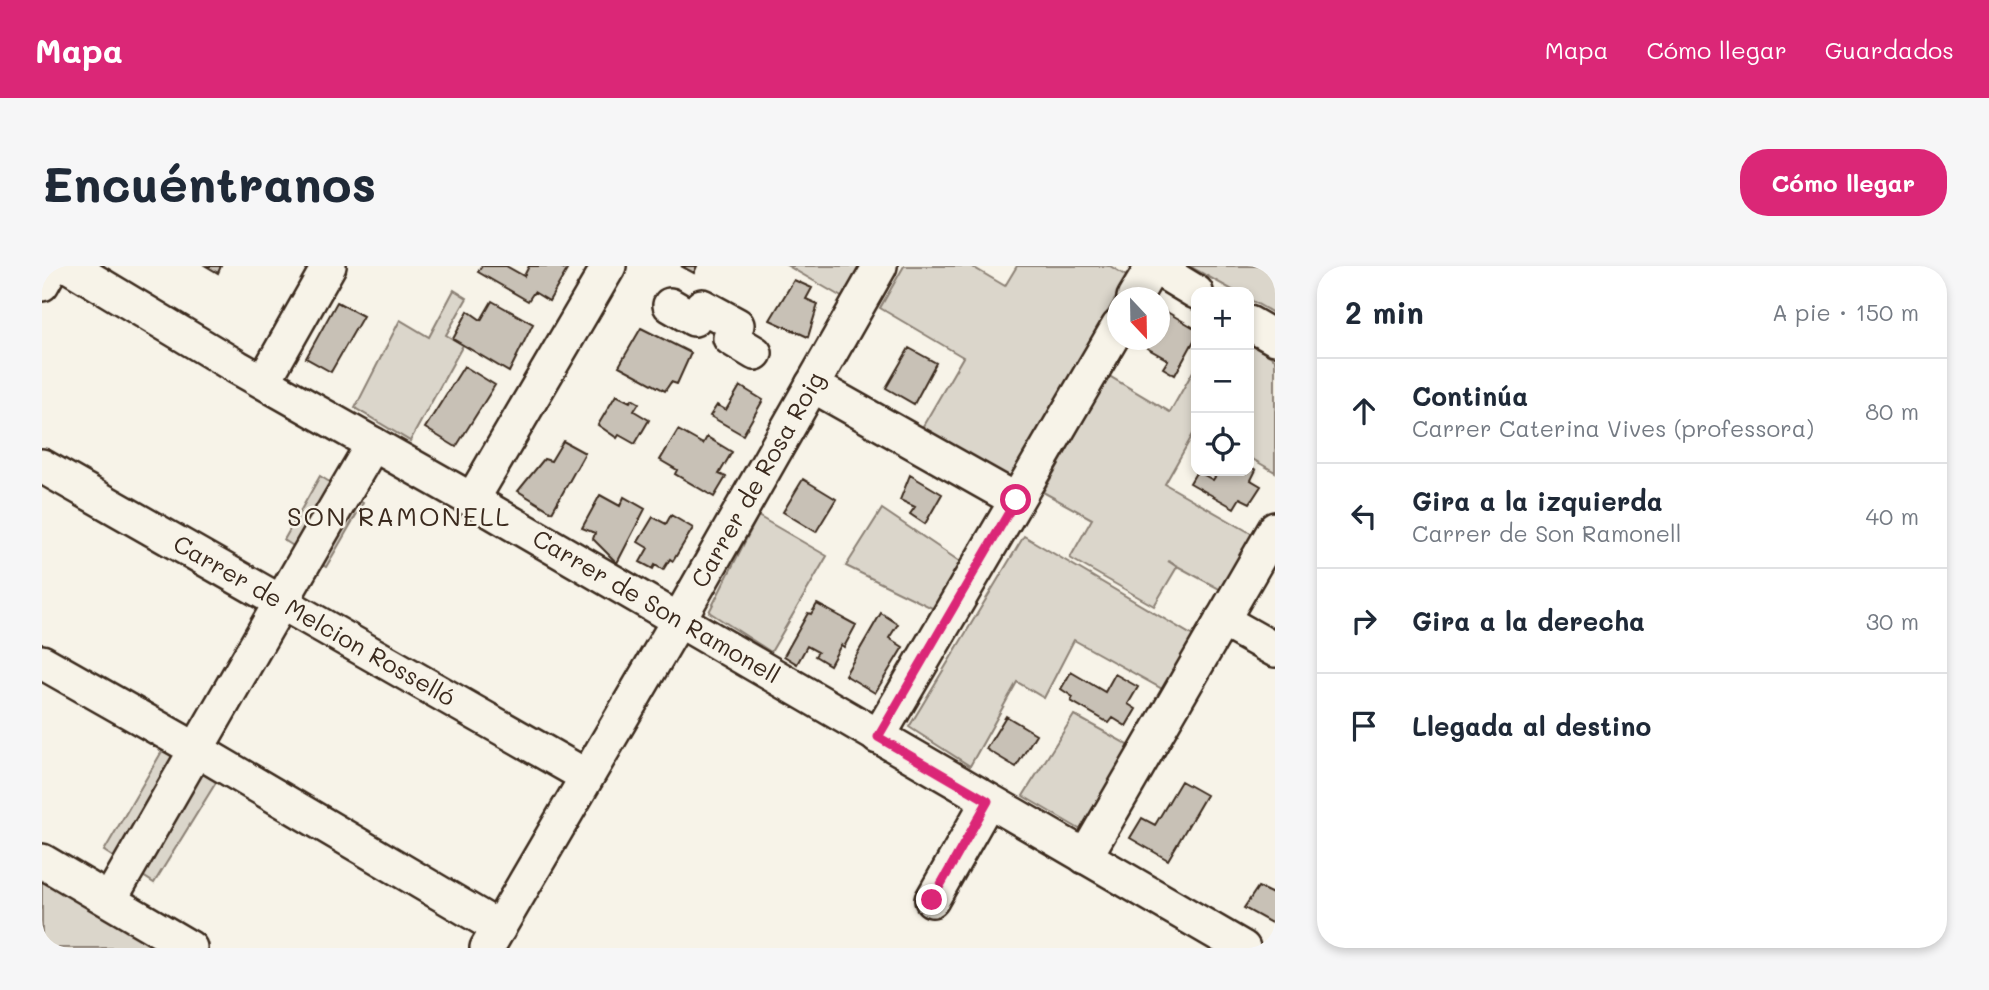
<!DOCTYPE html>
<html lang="es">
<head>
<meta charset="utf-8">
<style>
  body { margin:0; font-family:Mali,sans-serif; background:#f6f6f7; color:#1f2937 }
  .controls { position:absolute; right:21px; top:21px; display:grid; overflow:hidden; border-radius:14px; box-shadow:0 4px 10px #0003 }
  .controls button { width:63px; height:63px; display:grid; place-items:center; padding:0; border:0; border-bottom:2px solid #e0e1e3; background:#fff; color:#1f2937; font:35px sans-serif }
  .compass { position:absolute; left:1065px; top:21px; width:63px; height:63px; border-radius:50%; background:#fff; box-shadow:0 4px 10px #0003; rotate:158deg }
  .stop { position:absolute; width:21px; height:21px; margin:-16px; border:5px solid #db2777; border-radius:50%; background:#fff }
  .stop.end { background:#db2777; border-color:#fff; box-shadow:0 2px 7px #0008 }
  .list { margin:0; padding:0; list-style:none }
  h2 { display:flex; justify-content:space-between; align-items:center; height:91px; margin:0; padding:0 28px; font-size:30px }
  h2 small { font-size:23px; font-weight:400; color:#747a83 }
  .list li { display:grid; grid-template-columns:46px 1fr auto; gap:21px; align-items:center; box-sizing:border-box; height:105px; padding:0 28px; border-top:2px solid #e0e1e3 }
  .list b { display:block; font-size:26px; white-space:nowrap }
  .list p { margin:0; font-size:23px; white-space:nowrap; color:#747a83 }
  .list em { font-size:23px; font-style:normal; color:#747a83 }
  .icon { flex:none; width:38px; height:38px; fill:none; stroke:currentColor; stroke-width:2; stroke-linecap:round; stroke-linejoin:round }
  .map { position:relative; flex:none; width:1233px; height:682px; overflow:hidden; border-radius:28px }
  header { display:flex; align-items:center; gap:42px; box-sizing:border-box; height:98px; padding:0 35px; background:#db2777; color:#fff }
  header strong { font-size:33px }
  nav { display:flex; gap:38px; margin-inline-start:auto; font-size:24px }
  .intro { display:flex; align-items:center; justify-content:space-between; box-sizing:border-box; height:168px; padding:0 42px }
  h1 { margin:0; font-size:49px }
  .button { padding:18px 32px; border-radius:28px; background:#db2777; color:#fff; font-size:24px; font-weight:700 }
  main { display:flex; gap:42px; padding:0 42px }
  aside { flex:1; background:#fff; border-radius:28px; box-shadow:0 4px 10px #0003 }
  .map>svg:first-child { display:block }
  .green { fill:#dbd6cb; stroke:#8b8074; stroke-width:2 }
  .building { fill:#c8c1b6; stroke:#3b2a1e; stroke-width:2 }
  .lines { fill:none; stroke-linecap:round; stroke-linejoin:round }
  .minor-casing { stroke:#3b2a1e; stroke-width:38 }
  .minor { stroke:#f7f3e8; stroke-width:33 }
  .route { stroke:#db2777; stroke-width:9 }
  .labels { text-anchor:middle; stroke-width:5; stroke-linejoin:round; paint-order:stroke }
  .street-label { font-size:24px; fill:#3b2a1e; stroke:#f7f3e8 }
  .neighbourhood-label { font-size:26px; letter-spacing:2px; fill:#3b2a1e; stroke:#f7f3e8 }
</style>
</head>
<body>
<header>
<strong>Mapa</strong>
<nav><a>Mapa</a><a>Cómo llegar</a><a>Guardados</a></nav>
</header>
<div class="intro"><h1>Encuéntranos</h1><a class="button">Cómo llegar</a></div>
<main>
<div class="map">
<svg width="1233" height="682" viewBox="0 0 1233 682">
  <rect width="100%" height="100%" fill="#f7f3e8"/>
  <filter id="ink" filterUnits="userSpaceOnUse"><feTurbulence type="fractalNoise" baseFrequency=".0143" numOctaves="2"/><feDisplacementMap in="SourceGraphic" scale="14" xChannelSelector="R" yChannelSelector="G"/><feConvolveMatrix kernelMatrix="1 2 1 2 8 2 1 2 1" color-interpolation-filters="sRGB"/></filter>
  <g filter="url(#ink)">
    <!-- green -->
    <path class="green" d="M746 0H823L803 33Z
      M862 0H929L963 20 975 0H1068L1086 11 966 214 878 165 921 91 838 42Z
      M1147 0H1233V48L1207 33V26H1194Z
      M412 24 425 32 404 69 421 79 368 175 313 142 358 54 387 71Z
      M1207 78 1233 93V206L1207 191Z
      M1154 100V163L1123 218 1212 269 1179 324 1126 295 1135 301 1112 340 1028 292 1050 253 1001 226 1067 110 1128 146Z
      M278 210 321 237 284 301 242 274Z
      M840 243 920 297 892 343 804 300Z
      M716 250 785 290 729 386 667 346Z
      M982 270 1151 370 1124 425 1032 374 1002 432 975 416 928 500 867 461Z
      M1032 449 1090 481 1039 564 981 530Z
      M126 475 181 505 112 617 62 585Z
      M0 615 117 682H0Z"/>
    <!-- building -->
    <path class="building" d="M164 0H179L176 7Z
      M440 0H464L482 10 487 0H517L525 4 507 35 492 26 486 35 436 6Z
      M639 0H655L652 7Z
      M752 14 770 22 764 33 776 38 766 71 728 54Z
      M450 35 491 58 467 106 411 73 426 45 439 54Z
      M295 36 321 50 289 106 264 92Z
      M1125 46 1154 63V71L1133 109 1121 102 1126 94 1105 82 1109 74H1118V59Z
      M599 62 649 87 635 118 629 116 623 125 577 100Z
      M867 82 894 97 872 138 844 122Z
      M422 100 453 119 414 181 383 162Z
      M698 120 721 134 701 169 668 150 675 139 684 144Z
      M574 129 588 136 590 133 597 137 592 145 607 154 593 178 577 169 575 172 556 159Z
      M636 164 661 178 665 171 690 186 677 208 684 211 672 231 633 208 635 204 618 194Z
      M521 175 543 187 510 246 476 225 502 193 509 195Z
      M1207 200 1214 204 1209 214 1219 220 1208 237 1198 232 1192 242 1148 217 1155 205 1171 214 1177 205H1207Z
      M868 209 900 228 883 258 868 248 873 241 858 234Z
      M761 213 794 233 774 266 741 246Z
      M558 229 578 240 582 231 603 243 575 297 551 273 553 267 540 262Z
      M629 249 651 262 631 295 628 293 621 304 613 299 611 303 598 296 606 282 596 276 611 251 624 258Z
      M775 338 814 359 802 381 799 379 788 399 773 390 776 386 765 380 755 398 742 390 766 347 769 348Z
      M839 347 856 358 847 372 861 381 833 427 803 409Z
      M1029 406 1063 426 1073 408 1096 421 1086 438 1094 443 1084 460 1071 452 1067 457 1029 435 1031 431 1019 423Z
      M964 450 994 468 974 501 944 483Z
      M1139 515 1164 529 1126 594 1088 572 1100 552 1113 559Z
      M1216 621 1233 629V659L1202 642Z"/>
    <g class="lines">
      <!-- minor casing -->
      <g class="minor-casing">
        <g id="minor">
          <path id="s1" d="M27 0 195 101 430 234 1201 682"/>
          <path d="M1111 0 1154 26"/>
          <path d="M0 18 10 0"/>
          <path d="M1092 32 1111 0"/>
          <path d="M628 39 652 53 660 40 695 59 688 72 713 87"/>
          <path d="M1207 57 1233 72"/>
          <path d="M222 115 287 0"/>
          <path d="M770 119 974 234"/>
          <path id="s2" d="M0 200 544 510"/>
          <path d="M430 234 567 0"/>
          <path d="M1180 354 1233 384"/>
          <path d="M0 396 155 484 457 662"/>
          <path d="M836 471 1076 61"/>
          <path d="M1043 591 1233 263"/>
          <path d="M0 595 148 682"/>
          <path d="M68 633C156 482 242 329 331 178"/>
          <path d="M890 634 946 535"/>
          <path id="s3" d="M445 682 636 355 838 0"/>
        </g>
      </g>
      <!-- minor -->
      <use href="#minor" class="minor"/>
    </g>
  </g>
  <g class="lines" filter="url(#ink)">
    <!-- route -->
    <path class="route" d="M890 634 946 535 836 471 974 234"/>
  </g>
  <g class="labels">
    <!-- street labels -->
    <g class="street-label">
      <text dy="8" stroke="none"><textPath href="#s3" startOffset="541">Carrer de Rosa Roig</textPath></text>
      <text dy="8" stroke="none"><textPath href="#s1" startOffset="679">Carrer de Son Ramonell</textPath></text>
      <text dy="8" stroke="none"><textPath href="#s2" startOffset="313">Carrer de Melcion Rosselló</textPath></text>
    </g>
    <!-- neighbourhood labels -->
    <g class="neighbourhood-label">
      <text x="357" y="260">SON RAMONELL</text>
    </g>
  </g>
</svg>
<div class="controls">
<button>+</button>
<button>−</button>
<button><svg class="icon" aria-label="locate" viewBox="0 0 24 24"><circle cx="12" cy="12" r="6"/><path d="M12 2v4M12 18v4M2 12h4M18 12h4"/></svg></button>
</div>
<svg class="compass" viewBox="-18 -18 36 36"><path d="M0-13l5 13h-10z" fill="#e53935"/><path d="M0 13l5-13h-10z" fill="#747a83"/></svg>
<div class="stop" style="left:974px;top:234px"></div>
<div class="stop end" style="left:890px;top:634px"></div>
</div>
<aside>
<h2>2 min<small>A pie · 150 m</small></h2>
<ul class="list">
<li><svg class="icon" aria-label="ahead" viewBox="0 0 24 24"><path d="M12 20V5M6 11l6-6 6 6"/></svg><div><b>Continúa</b><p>Carrer Caterina Vives (professora)</p></div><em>80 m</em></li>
<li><svg class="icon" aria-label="left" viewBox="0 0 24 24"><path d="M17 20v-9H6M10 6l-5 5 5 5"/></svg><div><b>Gira a la izquierda</b><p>Carrer de Son Ramonell</p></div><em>40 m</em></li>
<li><svg class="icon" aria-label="right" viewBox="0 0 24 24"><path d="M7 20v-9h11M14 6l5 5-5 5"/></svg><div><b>Gira a la derecha</b></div><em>30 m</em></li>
<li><svg class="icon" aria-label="arrive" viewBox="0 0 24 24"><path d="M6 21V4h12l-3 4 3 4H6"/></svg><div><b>Llegada al destino</b></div></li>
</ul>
</aside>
</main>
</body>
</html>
